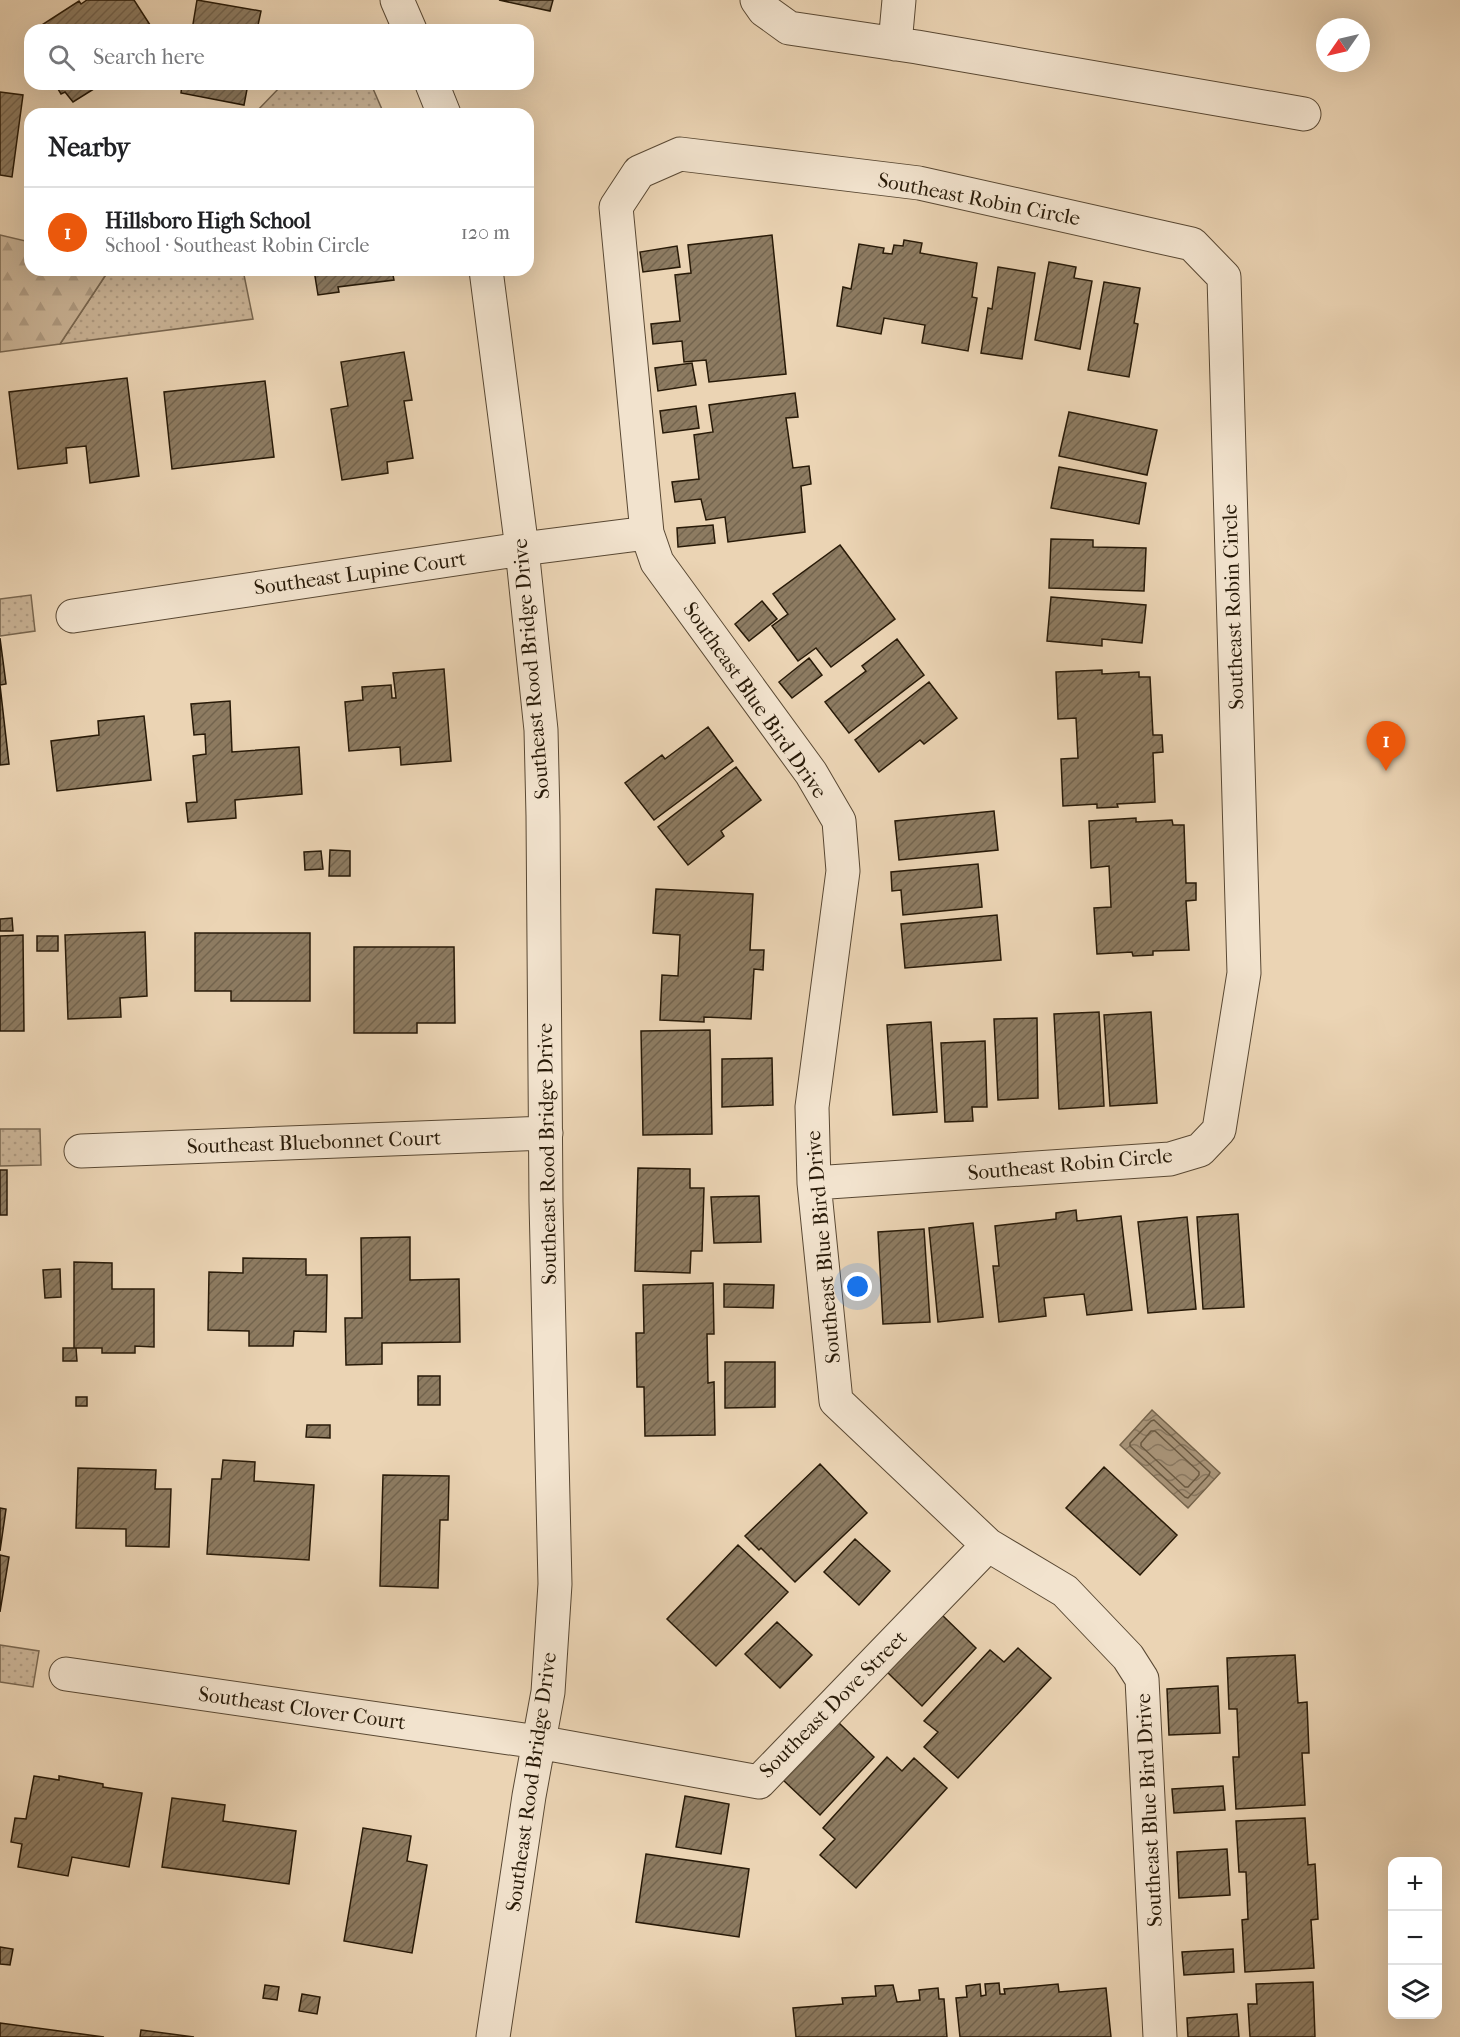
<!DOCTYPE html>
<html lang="en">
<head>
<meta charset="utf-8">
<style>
  body { margin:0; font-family:"IM FELL French Canon",serif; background:#f6f6f6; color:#202124 }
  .controls { position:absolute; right:18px; bottom:18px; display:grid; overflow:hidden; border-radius:12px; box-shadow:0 6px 24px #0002 }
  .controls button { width:54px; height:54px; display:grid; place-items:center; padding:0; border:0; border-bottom:2px solid #e0e0e0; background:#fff; color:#202124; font:30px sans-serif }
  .compass { position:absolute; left:1316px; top:18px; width:54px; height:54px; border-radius:50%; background:#fff; box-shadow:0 6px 24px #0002; rotate:236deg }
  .you { position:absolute; left:858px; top:1287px; width:21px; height:21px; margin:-15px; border:4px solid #fff; border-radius:50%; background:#1a73e8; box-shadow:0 0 0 9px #1a73e833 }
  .badge { display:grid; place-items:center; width:39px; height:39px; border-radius:50%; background:#ea580c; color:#fff; font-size:20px; font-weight:700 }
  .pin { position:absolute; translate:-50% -50px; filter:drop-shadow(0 2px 3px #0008) }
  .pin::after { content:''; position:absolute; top:32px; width:21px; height:18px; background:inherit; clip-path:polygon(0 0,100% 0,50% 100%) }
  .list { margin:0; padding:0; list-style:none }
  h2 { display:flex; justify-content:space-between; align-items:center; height:78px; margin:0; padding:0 24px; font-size:26px }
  h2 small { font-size:20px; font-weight:400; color:#757577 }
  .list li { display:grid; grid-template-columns:39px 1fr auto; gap:18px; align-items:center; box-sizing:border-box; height:90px; padding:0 24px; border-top:2px solid #e0e0e0 }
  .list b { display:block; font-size:22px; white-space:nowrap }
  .list p { margin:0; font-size:20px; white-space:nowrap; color:#757577 }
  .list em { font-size:20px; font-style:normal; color:#757577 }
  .icon { flex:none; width:33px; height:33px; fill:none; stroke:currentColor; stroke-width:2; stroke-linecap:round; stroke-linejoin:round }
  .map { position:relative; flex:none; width:1460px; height:2037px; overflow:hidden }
  .search { position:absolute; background:#fff; box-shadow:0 6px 24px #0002; left:24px; top:24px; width:510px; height:66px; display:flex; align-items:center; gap:15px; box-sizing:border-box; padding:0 21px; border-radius:18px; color:#757577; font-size:22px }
  .panel { position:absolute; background:#fff; box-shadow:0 6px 24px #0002; left:24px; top:108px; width:510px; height:168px; border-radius:18px }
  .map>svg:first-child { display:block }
  .grass { fill:url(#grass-dots); stroke:#796750; stroke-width:1.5 }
  .forest { fill:url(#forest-firs); stroke:#796750; stroke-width:1.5 }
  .water { fill:url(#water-waves); stroke:#75644c; stroke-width:1.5 }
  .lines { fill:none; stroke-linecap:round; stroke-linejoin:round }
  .shore { stroke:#685841; stroke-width:1.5 }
  .building { fill:url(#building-hatch); stroke:#281a08; stroke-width:1.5 }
  .minor-casing { stroke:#594833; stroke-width:35 }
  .minor { stroke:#f2e3ce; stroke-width:33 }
  .labels { text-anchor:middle; stroke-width:4.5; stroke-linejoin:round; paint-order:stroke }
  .street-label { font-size:21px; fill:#281a08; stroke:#f2e3ce }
</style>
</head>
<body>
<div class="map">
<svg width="1460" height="2037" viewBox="0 0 1460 2037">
  <defs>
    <pattern id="grass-dots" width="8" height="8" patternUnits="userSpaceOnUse" patternTransform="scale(1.5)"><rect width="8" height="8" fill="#cab497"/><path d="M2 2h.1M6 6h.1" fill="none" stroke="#ae9a81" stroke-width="1.8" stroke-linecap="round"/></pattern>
    <pattern id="forest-firs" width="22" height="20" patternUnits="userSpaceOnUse" patternTransform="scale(1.5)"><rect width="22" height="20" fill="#cab497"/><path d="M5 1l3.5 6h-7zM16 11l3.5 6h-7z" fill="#ae9a81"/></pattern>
    <pattern id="water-waves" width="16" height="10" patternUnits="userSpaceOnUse" patternTransform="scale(1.5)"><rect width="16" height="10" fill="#a9957a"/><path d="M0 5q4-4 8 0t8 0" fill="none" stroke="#8a7962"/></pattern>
    <pattern id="building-hatch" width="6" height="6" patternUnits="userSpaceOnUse" patternTransform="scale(1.5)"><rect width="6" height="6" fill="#8d7b61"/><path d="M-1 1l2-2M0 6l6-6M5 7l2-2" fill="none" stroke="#73644e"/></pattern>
  </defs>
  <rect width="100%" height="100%" fill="#ebd4b4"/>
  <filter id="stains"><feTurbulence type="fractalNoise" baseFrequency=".00333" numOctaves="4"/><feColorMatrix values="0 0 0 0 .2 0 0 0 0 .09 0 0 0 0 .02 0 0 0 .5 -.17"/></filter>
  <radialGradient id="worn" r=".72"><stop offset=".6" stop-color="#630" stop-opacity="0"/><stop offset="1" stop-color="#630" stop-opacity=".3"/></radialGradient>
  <!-- grass -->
  <path class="grass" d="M283 84H371L384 114H254Z
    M109 270H243L253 319 60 344Z
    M31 595 35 631 0 636V599Z
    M0 1129H40L41 1165 0 1166Z
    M0 1645 39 1651 33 1687 0 1682Z"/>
  <!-- forest -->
  <path class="forest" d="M0 235 30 242V270H109L60 344 0 352Z"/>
  <!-- water -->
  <path class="water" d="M1152 1410 1220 1473 1188 1508 1120 1445Z"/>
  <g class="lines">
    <!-- shore -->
    <path class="shore" d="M1154 1420 1210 1472 1209 1475 1188 1498 1185 1497 1130 1446V1443L1151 1421Z
      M1151 1431H1155L1199 1472V1475L1188 1487H1185L1141 1446V1443Z"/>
  </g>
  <!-- building -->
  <path class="building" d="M87 0H134L152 28 148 30H34L79 1 81 4Z
    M197 0 261 11 257 30H192Z
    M499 0H553L550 11Z
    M55 84H95L97 87 73 102 65 92 61 94Z
    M182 84H248L244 105 181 93Z
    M0 92 23 95 12 177 0 175Z
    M772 235 786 374 709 382 706 360 684 362 682 341 653 344 651 324 680 321 675 275 691 273 688 245Z
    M904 240 922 243 920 253 977 263 972 297 977 298 968 351 922 343 925 325 884 318 881 334 837 326 843 287 851 289 859 244 884 248 883 253 892 254 894 245 903 246Z
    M677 246 680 267 643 272 640 252Z
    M1049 262 1076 267 1074 278 1092 281 1080 349 1035 340Z
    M998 267 1035 273 1022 359 981 353 988 308 992 309Z
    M314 270H392L394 280 338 287 339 292 318 295Z
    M1104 282 1140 288 1134 323 1138 324 1129 377 1088 370Z
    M404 352 412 400 404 401 413 458 387 462 388 473 342 480 331 409 348 406 341 362Z
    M692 363 696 385 658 391 655 368Z
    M127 378 139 476 90 483 86 446 66 448 67 463 18 469 9 392Z
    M265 381 274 457 172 469 164 392Z
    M795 393 798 417 786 418 793 468 809 466 811 484 801 486 805 532 728 542 725 517 706 520 701 499 675 502 672 482 699 479 694 435 713 432 709 405Z
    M696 406 699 428 663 433 660 411Z
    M1069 412 1157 430 1147 475 1059 456Z
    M1059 467 1146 483 1139 524 1051 508Z
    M713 525 715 543 678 547 677 528Z
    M1051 539 1093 540V547L1146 548 1144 591 1049 588Z
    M840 545 895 619 831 667 816 648 798 661 772 626 788 614 773 594Z
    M1051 597 1146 605 1142 643 1102 639V646L1047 641Z
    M762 601 777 619 749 641 735 624Z
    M0 638 6 684 0 685 9 764 0 765Z
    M897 639 924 675 849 733 825 702 866 671 862 666Z
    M809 658 822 675 792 698 779 682Z
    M444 669 451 761 401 765 400 747 349 751 345 702 363 700 362 687 391 685 392 698H396L393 673Z
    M1102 670V674L1139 672V677H1150L1153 735H1162L1163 752 1153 753 1155 802 1117 804 1118 807 1097 808V804L1063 806 1061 759 1078 758 1076 718 1058 719 1056 672Z
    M929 682 957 718 924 744 920 740 879 772 855 740Z
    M230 701 232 752 299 747 302 794 235 800 236 818 188 822 186 803 197 802 193 756 206 754 205 734 194 735 191 704Z
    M144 716 151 780 57 791 51 741 99 735 98 721Z
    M708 727 733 761 654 820 625 783 662 755 665 759Z
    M736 767 761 800 721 831 724 836 688 865 658 827Z
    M994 811 998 850 899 860 895 821Z
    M1136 818V822L1172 820 1173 825H1184L1186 883H1196V900L1186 901 1189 950 1153 951V955L1133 956 1132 952 1097 954 1094 908 1111 907 1109 866 1091 868 1089 821Z
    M330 850 350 851V876H329Z
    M321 851 323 869 305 870 304 852Z
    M978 864 982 907 903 915 901 890 892 891 891 872Z
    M656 889 753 894 750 950H764L763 970 754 969 751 1019 704 1017V1022L660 1020 662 975 678 976 680 935 653 933Z
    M997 915 1001 960 905 968 901 924Z
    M12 918 13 931H0V919Z
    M145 932 147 996 120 998 121 1017 68 1019 65 935Z
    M195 933H310V1001H231V991H195Z
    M23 935 24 1031H0V936Z
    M37 936H58V951H37Z
    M354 947H454L455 1023H417V1033H354Z
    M1099 1012 1104 1106 1059 1109 1054 1014Z
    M1151 1012 1157 1103 1110 1106 1104 1015Z
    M1037 1018 1038 1098 998 1100 994 1019Z
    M931 1022 937 1112 893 1115 887 1025Z
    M710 1030 712 1134 643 1135 641 1031Z
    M985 1041 987 1107H972L973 1121 945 1122 941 1043Z
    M772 1058 773 1105 722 1107V1059Z
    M638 1168 690 1169V1188H704L702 1251H691L690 1273 635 1271Z
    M0 1170H7V1215H0Z
    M759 1196 761 1242 714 1243 711 1197Z
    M1076 1210 1077 1221 1121 1216 1132 1310 1087 1315 1084 1294 1044 1298 1046 1316 999 1322 993 1266H999L995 1226 1056 1219V1213Z
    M1238 1214 1244 1307 1203 1309 1197 1217Z
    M1187 1217 1196 1309 1148 1313 1138 1222Z
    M973 1223 983 1317 938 1322 929 1228Z
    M924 1229 930 1322 883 1324 878 1232Z
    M410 1237V1280L459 1279 460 1342 382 1343V1364L346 1365 345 1318H362L361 1238Z
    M243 1258 306 1259V1275H327L326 1332 294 1331 293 1346H249V1331L208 1330 209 1272 243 1273Z
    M74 1262 112 1263V1289H154V1347L135 1346V1353H102V1348H74Z
    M60 1269 61 1297 45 1298 43 1270Z
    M713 1283 714 1334H707L708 1383 714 1382 715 1435 645 1436 644 1387H637L636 1333H644L643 1285Z
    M724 1284 774 1285 773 1308 724 1307Z
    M63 1348H76L77 1361H63Z
    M725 1362H775V1407L725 1408Z
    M418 1376H440V1405H418Z
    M76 1397H87V1406H76Z
    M307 1425H330V1438L306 1437Z
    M223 1460 255 1462 254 1481 314 1485 309 1560 207 1554 212 1479H221Z
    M820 1464 867 1513 795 1582 761 1548 759 1550 745 1536Z
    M1104 1467 1177 1535 1140 1575 1066 1508Z
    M78 1468 156 1470 155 1489H171L169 1547 126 1546V1529L76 1528Z
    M383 1475 449 1476 448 1520H440L438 1588 380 1586Z
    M0 1508 6 1509 0 1551Z
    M855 1539 890 1571 859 1605 824 1572Z
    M738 1545 788 1592 716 1666 667 1619Z
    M0 1555 9 1557 0 1612Z
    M940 1613 976 1648 922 1706 886 1671Z
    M777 1622 812 1655 780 1688 745 1654Z
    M1018 1648 1051 1678 958 1778 924 1747 938 1732 924 1721 990 1650 1004 1662Z
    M1295 1655 1298 1703 1307 1702 1309 1753H1302L1305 1805 1236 1809 1233 1757H1239L1237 1709H1229L1227 1658Z
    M1218 1686 1220 1733 1169 1735 1167 1689Z
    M837 1721 874 1757 820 1815 782 1779Z
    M887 1757 902 1771 914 1758 947 1788 856 1888 820 1855 835 1839 823 1828Z
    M34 1776 59 1780V1776L103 1784V1787L142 1793 129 1867 72 1857 68 1876 18 1867 22 1844 11 1842 15 1818 26 1819Z
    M1223 1786 1225 1810 1174 1813 1172 1789Z
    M685 1796 729 1804 721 1854 676 1847Z
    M172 1798 225 1805 223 1821 296 1831 289 1884 162 1867Z
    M1305 1818 1308 1865 1315 1864 1318 1919 1311 1920 1314 1968 1245 1972 1242 1920 1248 1919 1246 1872H1239L1236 1821Z
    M363 1828 411 1836 407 1861 427 1865 412 1953 344 1941Z
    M1227 1849 1230 1895 1179 1898 1177 1852Z
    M646 1854 749 1869 739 1937 636 1922Z
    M0 1947 13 1949 10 1965 0 1964Z
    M1233 1949 1234 1972 1184 1975 1182 1952Z
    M1313 1982 1315 2037H1250L1248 2004H1257L1256 1984Z
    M999 1983 1000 1994H1005L1004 1989 1058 1984 1059 1992 1106 1988 1111 2037H960L956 1998 967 1997 966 1986 980 1984 981 1996 986 1995 985 1984Z
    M265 1985 279 1987 277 2000 263 1998Z
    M893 1985 897 2002 920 2000 919 1990 938 1988 939 1999H944L947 2037H796L793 2008 843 2004 842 1998 876 1996 875 1986Z
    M302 1994 320 1997 317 2014 299 2011Z
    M1237 2014 1239 2037H1188L1187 2018Z
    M0 2023 104 2037H0Z
    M141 2030 194 2037H140Z"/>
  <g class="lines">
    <!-- minor casing -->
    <g class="minor-casing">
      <path id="minor" d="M397 0 410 30
        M757 0 764 10 789 28 917 47 1304 114
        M895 44 899 0
        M432 84 444 114
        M486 270 522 549 541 730 543 816 546 1202 555 1584 548 1692 529 1796 493 2037
        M73 616 522 549 647 533
        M81 1151 546 1133
        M814 1183 1170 1159 1200 1150 1219 1130 1244 973 1224 277 1192 244 919 183 680 154 639 172 616 207 647 533 657 562 811 773 839 821 843 871 812 1107 814 1183 836 1401 988 1545 1065 1591 1128 1657 1142 1679 1160 2037
        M66 1674 538 1742 759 1782 988 1545"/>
    </g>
    <!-- minor -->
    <use href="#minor" class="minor"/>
  </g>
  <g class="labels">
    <!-- street labels -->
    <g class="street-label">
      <text transform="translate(979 199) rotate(11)" y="7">Southeast Robin Circle</text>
      <text transform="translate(360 573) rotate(-8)" y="7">Southeast Lupine Court</text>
      <text transform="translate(1233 607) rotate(-92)" y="7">Southeast Robin Circle</text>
      <text transform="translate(531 669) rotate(-95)" y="7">Southeast Rood Bridge Drive</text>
      <text transform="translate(755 700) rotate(55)" y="7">Southeast Blue Bird Drive</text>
      <text transform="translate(314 1142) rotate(-2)" y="7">Southeast Bluebonnet Court</text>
      <text transform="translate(547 1154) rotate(-91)" y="7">Southeast Rood Bridge Drive</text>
      <text transform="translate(1070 1164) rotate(-5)" y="7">Southeast Robin Circle</text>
      <text transform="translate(823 1247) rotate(-95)" y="7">Southeast Blue Bird Drive</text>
      <text transform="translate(833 1704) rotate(-45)" y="7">Southeast Dove Street</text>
      <text transform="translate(302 1708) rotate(8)" y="7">Southeast Clover Court</text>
      <text transform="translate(531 1782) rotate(-82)" y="7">Southeast Rood Bridge Drive</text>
      <text transform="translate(1149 1810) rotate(-93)" y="7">Southeast Blue Bird Drive</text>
    </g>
  </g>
  <rect width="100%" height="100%" filter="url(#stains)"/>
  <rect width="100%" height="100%" fill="url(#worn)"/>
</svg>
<div class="controls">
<button>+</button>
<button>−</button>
<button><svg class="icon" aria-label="layers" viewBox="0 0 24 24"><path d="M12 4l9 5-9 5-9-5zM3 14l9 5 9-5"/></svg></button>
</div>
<svg class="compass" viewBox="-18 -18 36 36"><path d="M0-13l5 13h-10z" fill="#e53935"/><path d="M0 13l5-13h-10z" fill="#757577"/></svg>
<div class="you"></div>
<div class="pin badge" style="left:1386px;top:771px">1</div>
<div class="search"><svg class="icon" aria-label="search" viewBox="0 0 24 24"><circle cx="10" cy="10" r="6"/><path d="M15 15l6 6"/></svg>Search here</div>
<section class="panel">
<h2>Nearby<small></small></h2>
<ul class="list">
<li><span class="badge">1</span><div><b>Hillsboro High School</b><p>School · Southeast Robin Circle</p></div><em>120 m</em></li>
</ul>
</section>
</div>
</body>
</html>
